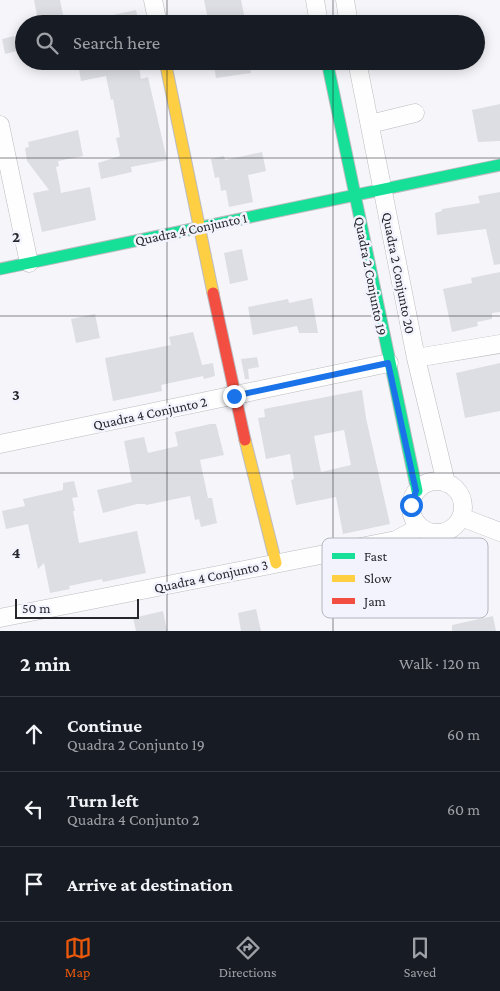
<!DOCTYPE html>
<html lang="en">
<head>
<meta charset="utf-8">
<style>
  body { margin:0; font-family:"Crimson Pro",serif; background:#242831; color:#f1f3f6 }
  .scale { position:absolute; left:15px; bottom:12px; width:124px; box-sizing:border-box; padding-left:5px; border:2px solid #26272d; border-top:0; font-size:14px; line-height:18px; white-space:nowrap; color:#26272d; -webkit-text-stroke:4px #f2f3fd; paint-order:stroke }
  .stop { position:absolute; width:15px; height:15px; margin:-11px; border:4px solid #1a73e8; border-radius:50%; background:#fff }
  .stop.end { background:#1a73e8; border-color:#fff; box-shadow:0 1px 5px #0008 }
  .list { margin:0; padding:0; list-style:none }
  h2 { display:flex; justify-content:space-between; align-items:center; height:65px; margin:0; padding:0 20px; font-size:21px }
  h2 small { font-size:16px; font-weight:400; color:#9ea1a6 }
  .list li { display:grid; grid-template-columns:32px 1fr auto; gap:15px; align-items:center; box-sizing:border-box; height:75px; padding:0 20px; border-top:1px solid #363941 }
  .list b { display:block; font-size:19px; white-space:nowrap }
  .list p { margin:0; font-size:16px; white-space:nowrap; color:#9ea1a6 }
  .list em { font-size:16px; font-style:normal; color:#9ea1a6 }
  .icon { flex:none; width:28px; height:28px; fill:none; stroke:currentColor; stroke-width:2; stroke-linecap:round; stroke-linejoin:round }
  .map { position:relative; flex:none; width:500px; height:631px; overflow:hidden }
  .search { position:absolute; background:#171b24; box-shadow:0 2px 12px #0003; left:15px; right:15px; top:15px; height:55px; display:flex; align-items:center; gap:12px; box-sizing:border-box; padding:0 18px; border-radius:28px; color:#9ea1a6; font-size:19px }
  .sheet { height:290px; background:#171b24 }
  nav { display:flex; justify-content:space-around; align-items:center; box-sizing:border-box; height:70px; border-top:1px solid #363941; background:#171b24; font-size:14px; color:#9ea1a6 }
  nav a { display:grid; justify-items:center; gap:2px }
  nav .on { color:#ea580c }
  .map>svg:first-child { display:block }
  .building { fill:#dddee3; fill-rule:evenodd }
  .lines { fill:none; stroke-linecap:round; stroke-linejoin:round }
  .street-casing { stroke:#bbbbc0; stroke-width:19 }
  .fast-casing { stroke:#bbbbc0; stroke-width:13 }
  .slow-casing { stroke:#bbbbc0; stroke-width:13 }
  .jam-casing { stroke:#bbbbc0; stroke-width:13 }
  .street { stroke:#fefefe; stroke-width:18 }
  .fast { stroke:#16e098; stroke-width:11 }
  .slow { stroke:#ffcf43; stroke-width:11 }
  .jam { stroke:#f24e42; stroke-width:11 }
  .route { stroke:#1a73e8; stroke-width:6 }
  .grid { fill:none; stroke:#26272d; stroke-width:1; stroke-opacity:0.55 }
  .labels { text-anchor:middle; stroke-width:5; stroke-linejoin:round; paint-order:stroke }
  .street-label { font-size:14px; fill:#26272d; stroke:#f2f3fd }
  .key { fill:#f2f3fd; stroke:#b5b6bf; stroke-width:1 }
  .key-label { font-size:14px; fill:#26272d }
  .grid-label { font-size:16px; text-anchor:middle; font-weight:bold; fill:#26272d; stroke:#f2f3fd; stroke-width:5; stroke-linejoin:round; paint-order:stroke }
</style>
</head>
<body>
<div class="map">
<svg width="500" height="631" viewBox="0 0 500 631">
  <rect width="100%" height="100%" fill="#f5f5fa"/>
  <!-- building -->
  <path class="building" d="M34 0H60L63 15 38 20Z
    M204 0H241L246 24H209Z
    M136 10 139 24H100L99 18Z
    M14 36 17 51 5 54 2 39Z
    M115 61H138L141 79 148 77 167 160 131 167 132 172 101 179 98 163 120 156 116 138 120 137 113 99 111 100 106 76 81 81 79 69Z
    M213 61H249L251 73 216 78Z
    M500 104V141L478 142 472 110Z
    M78 130 83 156 58 161 59 166 56 167 60 187 61 193 90 187 96 220 42 232 33 193 49 190 27 161 25 148 29 147 28 142Z
    M262 152 266 171 248 175 253 202 229 207 226 190 221 191 219 177 215 178 211 159 224 156 225 160Z
    M500 192V264L494 265 486 229 437 235 435 213 442 211V209L480 203 478 196Z
    M242 249 248 280 230 284 224 253Z
    M500 272V312L492 313V319L477 322 478 326 452 332 443 289 472 283 471 278Z
    M312 298 318 333H299L297 326 253 335 248 307 288 299 289 303Z
    M95 314 100 338 76 343 71 319Z
    M193 332 202 365 213 363 215 376 204 379 203 376 161 385 162 391 113 401 105 358 171 345 169 337Z
    M257 357 259 367 248 369 249 379H245L241 359Z
    M500 363V411L465 418 456 373Z
    M362 390 366 418 390 524 343 534 336 497 296 505 291 480 294 479 290 454 266 459 258 418 265 417 264 409ZM344 430 351 465 321 472 314 436Z
    M210 424H216L224 455 200 460 208 498H212L217 523 201 527 199 519 195 520 190 496 146 505 145 504H137L103 513 97 490 132 482 124 441 144 437 148 453 178 446 175 432Z
    M74 481 78 497 72 498 75 511H73L79 543 137 531 146 573 103 582 102 579 69 586 70 589 50 593 44 563 38 569 28 524 6 529 2 511 25 506 23 499 63 490V483Z
    M256 609 261 631H241L238 613Z
    M163 611 167 631H136L133 618Z
    M493 616 496 631H452V625Z"/>
  <g class="lines">
    <!-- street casing -->
    <g class="street-casing">
      <path id="street" d="M153 0 158 24
        M315 0 319 24
        M345 0 349 24
        M357 61 416 358 446 483
        M370 124 415 113
        M0 125 29 263
        M416 358 500 344
        M0 444 389 363
        M411 507a26 26 0 1 1 52 0a26 26 0 1 1-52 0Z
        M461 517 500 532
        M0 618 396 540 420 527"/>
    </g>
    <!-- fast casing -->
    <g class="fast-casing">
      <path id="fast" d="M327 61 417 491
        M0 269 500 165"/>
    </g>
    <!-- slow casing -->
    <g class="slow-casing">
      <path id="slow" d="M165 61 213 293
        M245 440 276 563"/>
    </g>
    <!-- jam casing -->
    <g class="jam-casing">
      <path id="jam" d="M213 293 245 440"/>
    </g>
    <!-- street -->
    <use href="#street" class="street"/>
    <!-- fast -->
    <use href="#fast" class="fast"/>
    <!-- slow -->
    <use href="#slow" class="slow"/>
    <!-- jam -->
    <use href="#jam" class="jam"/>
  </g>
  <g class="lines">
    <!-- route -->
    <path class="route" d="M234 396 388 363 416 491 411 505"/>
  </g>
  <!-- grid -->
  <path class="grid" d="M167 0V24M333 0V24M167 61V631M333 61V631M0 158H500M0 316H500M0 473H500"/>
  <g class="labels">
    <!-- street labels -->
    <g class="street-label">
      <text transform="translate(191 229) rotate(-12)" y="5">Quadra 4 Conjunto 1</text>
      <text transform="translate(399 273) rotate(79)" y="5">Quadra 2 Conjunto 20</text>
      <text transform="translate(371 276) rotate(79)" y="5">Quadra 2 Conjunto 19</text>
      <text transform="translate(150 413) rotate(-12)" y="5">Quadra 4 Conjunto 2</text>
      <text transform="translate(211 576) rotate(-12)" y="5">Quadra 4 Conjunto 3</text>
    </g>
  </g>
  <!-- legend -->
  <rect x="322" y="538" width="166" height="80" rx="8" class="key"/>
  <rect x="332" y="553" width="23" height="6" fill="#16e098"/>
  <rect x="332" y="575" width="23" height="7" fill="#ffcf43"/>
  <rect x="332" y="598" width="23" height="6" fill="#f24e42"/>
  <g class="key-label">
    <text x="364" y="561">Fast</text>
    <text x="364" y="583">Slow</text>
    <text x="364" y="606">Jam</text>
  </g>
  <g class="grid-label">
    <text x="16" y="242">2</text>
    <text x="16" y="400">3</text>
    <text x="16" y="558">4</text>
  </g>
</svg>
<div class="scale">50 m</div>
<div class="stop" style="left:411px;top:505px"></div>
<div class="stop end" style="left:234px;top:396px"></div>
<div class="search"><svg class="icon" aria-label="search" viewBox="0 0 24 24"><circle cx="10" cy="10" r="6"/><path d="M15 15l6 6"/></svg>Search here</div>
</div>
<section class="sheet">
<h2>2 min<small>Walk · 120 m</small></h2>
<ul class="list">
<li><svg class="icon" aria-label="ahead" viewBox="0 0 24 24"><path d="M12 20V5M6 11l6-6 6 6"/></svg><div><b>Continue</b><p>Quadra 2 Conjunto 19</p></div><em>60 m</em></li>
<li><svg class="icon" aria-label="left" viewBox="0 0 24 24"><path d="M17 20v-9H6M10 6l-5 5 5 5"/></svg><div><b>Turn left</b><p>Quadra 4 Conjunto 2</p></div><em>60 m</em></li>
<li><svg class="icon" aria-label="arrive" viewBox="0 0 24 24"><path d="M6 21V4h12l-3 4 3 4H6"/></svg><div><b>Arrive at destination</b></div></li>
</ul>
</section>
<nav>
<a class="on"><svg class="icon" aria-label="map" viewBox="0 0 24 24"><path d="M3 6l6-2 6 2 6-2v14l-6 2-6-2-6 2zM9 4v14M15 6v14"/></svg>Map</a>
<a><svg class="icon" aria-label="directions" viewBox="0 0 24 24"><path d="M12 3l9 9-9 9-9-9zM9 14v-3h6M13 9l2 2-2 2"/></svg>Directions</a>
<a><svg class="icon" aria-label="saved" viewBox="0 0 24 24"><path d="M7 4h10v16l-5-4-5 4z"/></svg>Saved</a>
</nav>
</body>
</html>
